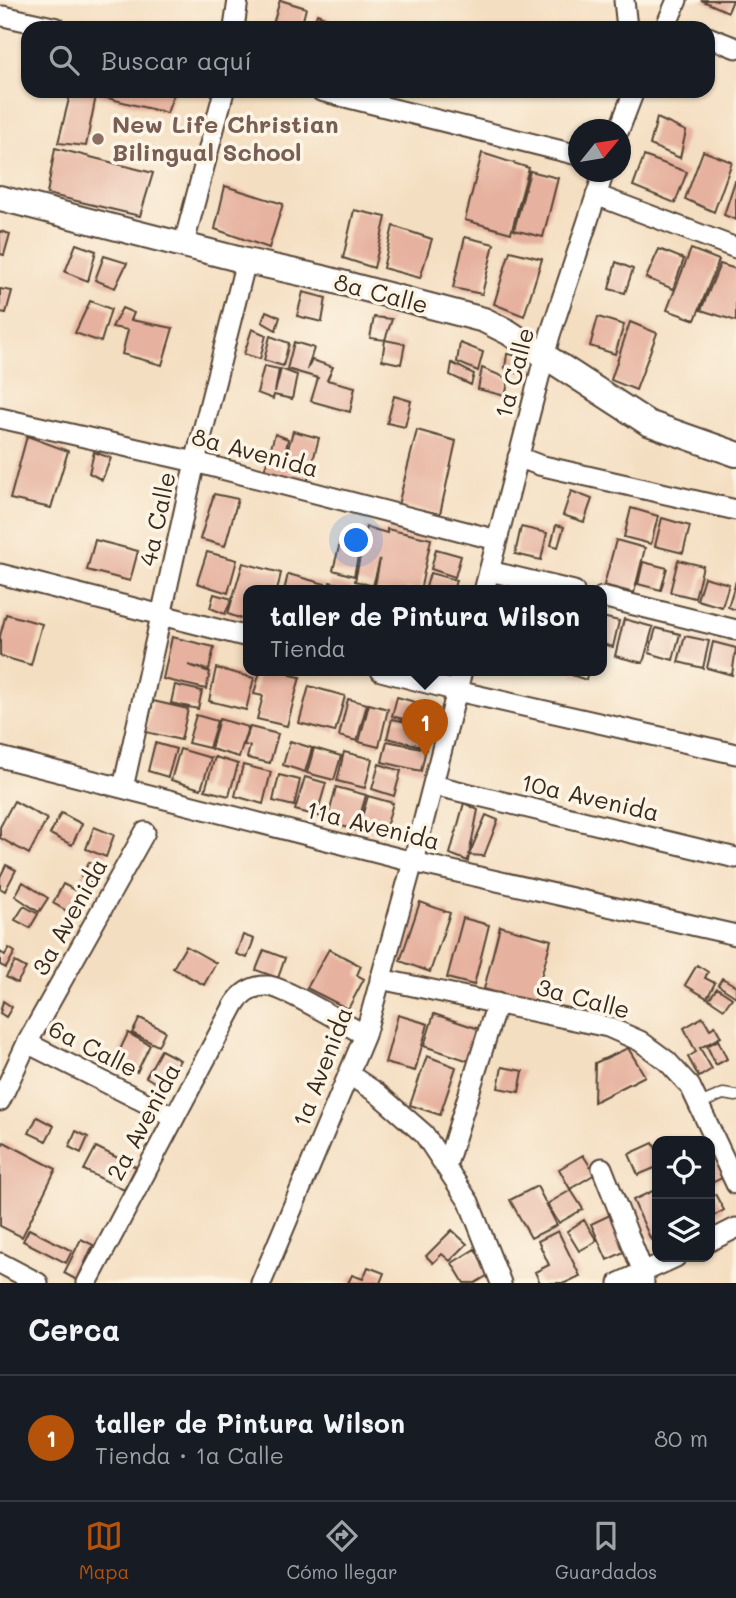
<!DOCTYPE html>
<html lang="es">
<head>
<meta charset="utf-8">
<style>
  body { margin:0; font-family:Mali,sans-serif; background:#20242c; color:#f1f3f6 }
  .controls { position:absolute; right:21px; bottom:21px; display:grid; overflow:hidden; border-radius:14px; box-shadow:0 2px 5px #0004 }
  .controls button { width:63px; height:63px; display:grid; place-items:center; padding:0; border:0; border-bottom:2px solid #363941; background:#171b24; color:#f1f3f6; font:35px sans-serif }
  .compass { position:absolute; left:568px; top:119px; width:63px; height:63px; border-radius:50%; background:#171b24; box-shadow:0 2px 5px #0004; rotate:60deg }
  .you { position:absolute; left:357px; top:541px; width:24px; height:24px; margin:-18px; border:5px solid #fff; border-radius:50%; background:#1a73e8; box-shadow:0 0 0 10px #1a73e833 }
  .badge { display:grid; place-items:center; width:46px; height:46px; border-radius:50%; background:#b45309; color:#fff; font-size:23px; font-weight:700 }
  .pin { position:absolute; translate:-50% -58px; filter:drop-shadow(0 2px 4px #0008) }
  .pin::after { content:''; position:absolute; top:37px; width:24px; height:21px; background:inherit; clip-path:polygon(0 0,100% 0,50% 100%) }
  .popup { position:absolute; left:243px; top:585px; width:364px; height:91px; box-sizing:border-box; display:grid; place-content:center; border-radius:14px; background:#171b24; filter:drop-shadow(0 2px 5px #0005); font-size:23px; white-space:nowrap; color:#9ea1a6 }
  .popup b { font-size:26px; color:#f1f3f6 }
  .popup::after { content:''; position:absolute; left:50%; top:100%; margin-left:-14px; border:14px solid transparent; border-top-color:#171b24 }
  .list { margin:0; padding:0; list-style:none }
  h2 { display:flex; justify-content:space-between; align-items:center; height:91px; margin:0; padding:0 28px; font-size:30px }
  h2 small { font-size:23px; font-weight:400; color:#9ea1a6 }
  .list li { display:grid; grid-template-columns:46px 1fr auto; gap:21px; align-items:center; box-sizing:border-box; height:126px; padding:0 28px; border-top:2px solid #363941 }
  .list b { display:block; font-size:26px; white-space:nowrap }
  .list p { margin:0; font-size:23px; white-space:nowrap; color:#9ea1a6 }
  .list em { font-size:23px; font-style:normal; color:#9ea1a6 }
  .icon { flex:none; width:38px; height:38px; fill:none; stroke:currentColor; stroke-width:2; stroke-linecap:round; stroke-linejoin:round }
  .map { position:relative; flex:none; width:736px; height:1283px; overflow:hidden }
  .search { position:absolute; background:#171b24; box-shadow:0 2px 5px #0004; left:21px; right:21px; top:21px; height:77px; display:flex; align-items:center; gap:18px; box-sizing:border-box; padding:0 24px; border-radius:21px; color:#9ea1a6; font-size:26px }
  .sheet { height:217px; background:#171b24 }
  nav { display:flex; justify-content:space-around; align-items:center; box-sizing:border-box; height:98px; border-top:2px solid #363941; background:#171b24; font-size:19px; color:#9ea1a6 }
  nav a { display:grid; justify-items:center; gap:4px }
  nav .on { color:#b45309 }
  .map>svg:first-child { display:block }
  .building { fill:#e6b19e }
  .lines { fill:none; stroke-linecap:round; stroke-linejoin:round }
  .service-casing { stroke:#574536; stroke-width:13 }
  .minor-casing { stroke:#574536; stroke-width:23 }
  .tertiary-casing { stroke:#574536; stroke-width:28 }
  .service { stroke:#fff; stroke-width:10 }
  .minor { stroke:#fff; stroke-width:19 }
  .tertiary { stroke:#fff; stroke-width:24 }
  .education-dot { fill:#8d6e63; stroke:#fcf5e5; stroke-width:2.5 }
  .labels { text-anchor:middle; stroke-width:7; stroke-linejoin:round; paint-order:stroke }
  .education-label { font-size:24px; font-weight:bold; fill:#785e54; stroke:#fcf5e5; text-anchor:start }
  .street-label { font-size:24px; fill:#3b2a1e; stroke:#fcf5e5 }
</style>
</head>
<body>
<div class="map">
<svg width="736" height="1283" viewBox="0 0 736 1283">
  <rect width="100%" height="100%" fill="#fcf5e5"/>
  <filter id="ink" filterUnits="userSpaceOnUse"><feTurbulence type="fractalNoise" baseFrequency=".0143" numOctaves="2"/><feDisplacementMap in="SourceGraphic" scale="14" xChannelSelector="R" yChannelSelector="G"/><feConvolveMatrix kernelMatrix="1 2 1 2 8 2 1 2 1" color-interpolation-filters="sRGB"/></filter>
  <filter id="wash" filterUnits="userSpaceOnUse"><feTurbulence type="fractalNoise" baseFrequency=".00686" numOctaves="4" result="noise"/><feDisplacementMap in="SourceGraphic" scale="28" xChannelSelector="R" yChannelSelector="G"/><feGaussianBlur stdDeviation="1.57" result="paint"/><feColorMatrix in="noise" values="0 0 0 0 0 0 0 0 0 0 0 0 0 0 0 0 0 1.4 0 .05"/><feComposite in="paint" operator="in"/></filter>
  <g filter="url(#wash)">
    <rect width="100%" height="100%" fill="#f4dec1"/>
    <g id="blocks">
      <!-- building -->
      <path class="building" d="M280 0 306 8 301 28H272Z
        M701 0H733L728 12Z
        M317 14 347 26 346 28H313Z
        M71 91H97L86 146 58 143Z
        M100 91H175L167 113 99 96Z
        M657 118 686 131 680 158 650 145Z
        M55 148 153 173 140 216 47 194Z
        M703 151 732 162 714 212 685 199Z
        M482 153 529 168 511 233 465 220Z
        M644 156 687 172 675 203 633 186Z
        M530 171 558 178 543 237 514 230Z
        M735 181H736V220L724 215Z
        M225 186 283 204 269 248 215 229Z
        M354 210 386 217 374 268 343 258Z
        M393 226 432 239 420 278 383 268Z
        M0 231 10 234 4 255 0 254Z
        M465 237 494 244 482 294 453 288Z
        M76 244 96 251 88 281 65 272Z
        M659 249 684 259 673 289 646 278Z
        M691 249 719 260 695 320 667 310Z
        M510 251 542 259 524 316 494 304Z
        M104 256 127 263 115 288 95 280Z
        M616 262 633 269 625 293 609 289Z
        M720 264 736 269V321L701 310Z
        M0 289 12 291 6 313 0 312Z
        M303 292 326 298 322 322 297 316Z
        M90 301 111 309 101 342 75 333Z
        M122 308 134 313 131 320 173 328 162 365 122 354 128 330 112 327Z
        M266 311 280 317 276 330 262 322Z
        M374 317 392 319 385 340 370 338Z
        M598 317 624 325 615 354 590 346Z
        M630 322 657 333 636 390 611 380Z
        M252 329 266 335 260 359 244 354Z
        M270 336 289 343 283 366 264 360Z
        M385 340 405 344 401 364 382 360Z
        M294 342 314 348 307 370 312 360 333 367 327 380 355 387 350 412 311 401 318 378 287 369Z
        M460 343 483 352 478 371 457 362Z
        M507 354 519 356 516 373 505 368Z
        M452 363 474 374 471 385 450 375Z
        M264 366 279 369 275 392 281 369 297 375 292 399 274 395 273 399 257 393Z
        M482 368 509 379 505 396 478 389Z
        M394 396 411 401 405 427 387 423Z
        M417 430 456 441 440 514 398 505Z
        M293 431 319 438 307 483 264 471 275 434 288 439 283 467Z
        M27 436 68 451 51 508 10 499Z
        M94 452 111 458 102 480 89 473Z
        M571 491 592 499 584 522 563 515Z
        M214 494 238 499 225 546 200 539Z
        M631 508 658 516 651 544 624 537Z
        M662 518 690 526 683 553 655 546Z
        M556 525 564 527 558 547 551 545Z
        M366 527 387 533V529L431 539 420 591 407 588 406 591H374L380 559 373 586 355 581Z
        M521 527 547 533 541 560 515 554Z
        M341 539 360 546 354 576 333 570Z
        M95 540 138 551 130 581 87 570Z
        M616 540 645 548 634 593 604 585Z
        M436 549 461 556 455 577 431 569Z
        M207 552 237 560 228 593 197 583Z
        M678 560 703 566 695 598 670 592Z
        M643 562 667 568 661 590 638 584Z
        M243 563 281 573 277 591H248V621L228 614Z
        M430 573 456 580 453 591H425Z
        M288 574 325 584 323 591H284Z
        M704 577 729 584 722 607 697 600Z
        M736 581V610L728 607Z
        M330 582 351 587 350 591H328Z
        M214 594 232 599 225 614 210 608Z
        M6 614 42 624 31 665 0 656V636Z
        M602 617 619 621 613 647 602 644Z
        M624 619 653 627 643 663 615 656Z
        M656 628 680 634 673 660 649 653Z
        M685 636 709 641 703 668 678 662Z
        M172 637 214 647 209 670 188 665 210 672 206 689 163 679Z
        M713 642 736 648 732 675 707 668Z
        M216 668 254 678 246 710 209 701Z
        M260 671H292L291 675 300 677 287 726 257 719 263 696 254 694Z
        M573 671H588L586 680 572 675Z
        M175 685 202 691 198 709 171 703Z
        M309 686 345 696 335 732 299 723Z
        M397 697 433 707 429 726 392 716Z
        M348 699 367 704 357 741 339 736Z
        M153 701 188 709 181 740 146 732Z
        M369 704 388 709 379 747 359 742Z
        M196 715 217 721 209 748 188 743Z
        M219 719 248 727 239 757 211 749Z
        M392 719 430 727 426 747 387 738Z
        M250 727 278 734 270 763 247 758 250 746 244 745Z
        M290 741 312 748 305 772 283 765Z
        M387 741 426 749 421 771 382 762Z
        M155 743 176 749 168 777 148 771Z
        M314 748 341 756 334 780 307 773Z
        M180 749 211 758 201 789 171 780Z
        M344 752 372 759 365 788 337 781Z
        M215 757 238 764 229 796 205 790Z
        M379 764 401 771 394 796 372 789Z
        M243 765 271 772 263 804 235 796Z
        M279 775 300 780 294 806 273 801Z
        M305 777 326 783 319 807 329 810 326 818 295 810Z
        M336 787 366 795 356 830 327 822Z
        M368 796 393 803 384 834 359 827Z
        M14 801 47 819 29 854 0 838V827Z
        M464 803 478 810 469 855 486 815 498 820 484 856 469 855 468 861 450 854Z
        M61 813 82 824 72 845 50 834Z
        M94 827 114 835 106 857 86 849Z
        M89 862 103 871 95 885 81 876Z
        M6 865 16 870 5 891 0 888V877Z
        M23 882 48 898 39 912 15 896Z
        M63 884 86 896 76 916 53 903Z
        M420 902 450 913 430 972 400 961Z
        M24 906 38 914 30 928 15 920Z
        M463 918 489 925 474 985 447 978Z
        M500 926 551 940 534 1003 484 989Z
        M243 935 254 939 247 958 236 954Z
        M186 946 216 963 204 985 173 968Z
        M9 948 15 952 6 968 0 965V952L5 955Z
        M329 949 361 966 357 975 364 979 348 1009 307 988Z
        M264 950 285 958 278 978 256 970Z
        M15 962 26 968 17 983 6 977Z
        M697 965 708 972 705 978 715 983 707 998 685 985Z
        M722 978 736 986V997L718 985Z
        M717 988 732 998 724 1009 709 999Z
        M3 1001 12 1007 6 1017 0 1013Z
        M434 1014 479 1029 469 1061 424 1046Z
        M398 1015 428 1024 415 1071 385 1063Z
        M703 1017 710 1029 715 1026 721 1037 700 1048 712 1069 699 1077 688 1057 696 1052 684 1028Z
        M140 1018 165 1031 158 1046 132 1033Z
        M128 1033 150 1045 137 1072 115 1060Z
        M718 1040 727 1059 716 1065 707 1046Z
        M628 1048 645 1076 594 1102 595 1063Z
        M161 1050 180 1060 164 1088 146 1077Z
        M427 1056 456 1067 440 1115 410 1105Z
        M502 1067 523 1071 519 1092 498 1088Z
        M37 1117 54 1126 46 1141 29 1133Z
        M76 1131 88 1137 81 1153 69 1147Z
        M4 1142 56 1169 22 1237 0 1226V1149Z
        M653 1143 657 1151V1167L638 1175 629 1154Z
        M96 1147 136 1167 124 1190 84 1170Z
        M710 1150 728 1175 710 1184Z
        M583 1155 595 1174 570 1189 559 1169Z
        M537 1186 557 1225 531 1238 510 1200Z
        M657 1189V1237L651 1240 633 1200Z
        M571 1190 583 1209 559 1223 547 1204Z
        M715 1194 724 1210 710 1218V1196Z
        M612 1214 628 1250 607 1260 591 1224Z
        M584 1220 597 1241 579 1251 567 1231Z
        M29 1229 72 1251 66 1263 23 1241Z
        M452 1230 467 1244 450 1261 442 1254 433 1263 426 1256Z
        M558 1231 580 1276 565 1283H540L535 1272 549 1265 538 1241Z
        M81 1239 93 1245 77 1280 64 1273Z
        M475 1249 490 1274 475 1283H464L452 1263Z
        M368 1267 384 1273 380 1283H348L352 1275 363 1279Z"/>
    </g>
  </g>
  <g filter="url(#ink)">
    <use href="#blocks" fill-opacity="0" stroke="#574536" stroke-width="2"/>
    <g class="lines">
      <!-- service casing -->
      <g class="service-casing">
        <path id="service" d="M699 1104 723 1094 736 1096"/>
      </g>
      <!-- minor casing -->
      <g class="minor-casing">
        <path id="minor" d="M624 0 627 28
          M3 16 57 28
          M234 28 238 0
          M665 28 677 0
          M708 37 736 48
          M321 91 578 155
          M619 130 634 91
          M596 195 736 248
          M184 243 224 91
          M0 418 195 462 497 540
          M518 457 539 465 736 510
          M489 571 574 591
          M0 574 248 637
          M484 591 550 335 604 172
          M602 597 736 630
          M381 671 457 691 736 754
          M0 757 413 862 736 935
          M433 785 736 858
          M123 788 195 462 246 261
          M380 979 608 1027 640 1041 667 1061 690 1086 736 1184
          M27 1043 174 1117
          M350 1075 377 1093 424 1134 469 1202 501 1283
          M0 1101 27 1043 145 832
          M446 1167 497 1003
          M602 1168 643 1272 644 1283
          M710 1241 736 1228
          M0 1263 38 1283
          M87 1283 233 1007C240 994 252 985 268 986 285 987 346 1025 365 1035
          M261 1283 365 1035 413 862 462 671
          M619 1283 676 1257"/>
      </g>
      <!-- tertiary casing -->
      <g class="tertiary-casing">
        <path id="tertiary" d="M0 198 246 261 323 278 484 320 508 332 648 423 736 454"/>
      </g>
      <!-- service -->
      <use href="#service" class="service"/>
      <!-- minor -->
      <use href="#minor" class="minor"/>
      <!-- tertiary -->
      <use href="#tertiary" class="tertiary"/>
    </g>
  </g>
  <!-- markers -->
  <circle class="education-dot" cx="98" cy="139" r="7"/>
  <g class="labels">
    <!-- education labels -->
    <g class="education-label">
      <text x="112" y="133">New Life Christian<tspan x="112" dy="28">Bilingual School</tspan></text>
    </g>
    <!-- street labels -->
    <g class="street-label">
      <text transform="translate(381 294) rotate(15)" y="8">8a Calle</text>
      <text transform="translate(515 373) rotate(-75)" y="8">1a Calle</text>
      <text transform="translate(255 453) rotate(15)" y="8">8a Avenida</text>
      <text transform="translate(158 519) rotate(-78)" y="8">4a Calle</text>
      <text transform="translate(590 798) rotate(13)" y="8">10a Avenida</text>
      <text transform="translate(373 826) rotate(14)" y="8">11a Avenida</text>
      <text transform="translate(70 917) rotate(-61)" y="8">3a Avenida</text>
      <text transform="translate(583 999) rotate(15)" y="8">3a Calle</text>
      <text transform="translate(93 1049) rotate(27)" y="8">6a Calle</text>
      <text transform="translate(323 1067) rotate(-69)" y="8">1a Avenida</text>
      <text transform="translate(144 1122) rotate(-62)" y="8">2a Avenida</text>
    </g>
  </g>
</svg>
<div class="controls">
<button><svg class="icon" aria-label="locate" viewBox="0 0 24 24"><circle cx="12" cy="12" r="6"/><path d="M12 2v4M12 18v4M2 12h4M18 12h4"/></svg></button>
<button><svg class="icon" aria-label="layers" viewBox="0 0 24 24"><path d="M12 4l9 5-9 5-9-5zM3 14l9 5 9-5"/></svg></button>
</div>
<svg class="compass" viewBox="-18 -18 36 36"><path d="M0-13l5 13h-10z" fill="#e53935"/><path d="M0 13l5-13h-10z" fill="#9ea1a6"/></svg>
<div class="you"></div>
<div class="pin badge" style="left:425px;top:757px">1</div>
<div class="popup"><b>taller de Pintura Wilson</b>Tienda</div>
<div class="search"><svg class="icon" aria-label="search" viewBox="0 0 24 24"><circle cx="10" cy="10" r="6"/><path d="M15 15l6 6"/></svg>Buscar aquí</div>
</div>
<section class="sheet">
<h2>Cerca<small></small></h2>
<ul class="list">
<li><span class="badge">1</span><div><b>taller de Pintura Wilson</b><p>Tienda · 1a Calle</p></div><em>80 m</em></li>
</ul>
</section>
<nav>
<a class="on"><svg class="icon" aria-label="map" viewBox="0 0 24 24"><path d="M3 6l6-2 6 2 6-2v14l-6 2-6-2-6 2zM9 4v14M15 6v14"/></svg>Mapa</a>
<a><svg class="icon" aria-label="directions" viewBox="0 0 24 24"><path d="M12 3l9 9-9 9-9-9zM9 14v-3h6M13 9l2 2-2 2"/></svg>Cómo llegar</a>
<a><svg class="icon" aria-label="saved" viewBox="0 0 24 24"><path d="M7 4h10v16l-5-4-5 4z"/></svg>Guardados</a>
</nav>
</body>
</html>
